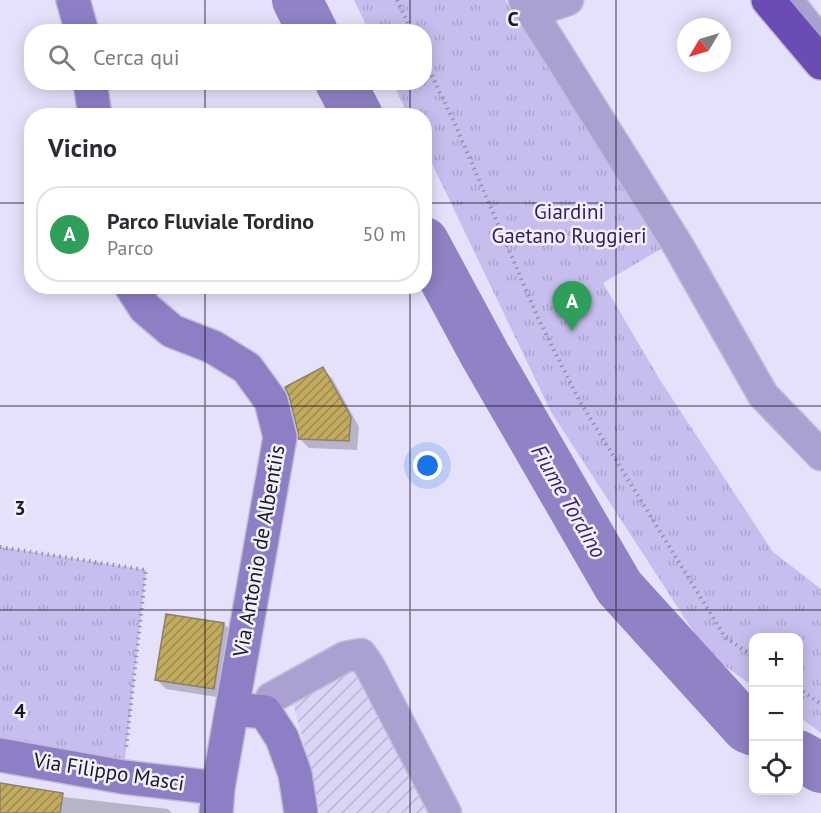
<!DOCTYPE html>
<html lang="it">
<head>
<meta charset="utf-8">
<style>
  body { margin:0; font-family:"PT Sans",sans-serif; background:#f7f7f7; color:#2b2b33 }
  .controls { position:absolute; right:18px; bottom:18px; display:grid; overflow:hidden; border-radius:12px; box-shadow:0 3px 15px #0003 }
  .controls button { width:54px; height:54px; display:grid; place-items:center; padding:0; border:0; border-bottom:2px solid #e1e1e2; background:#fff; color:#2b2b33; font:30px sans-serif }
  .compass { position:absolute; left:677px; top:18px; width:54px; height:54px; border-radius:50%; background:#fff; box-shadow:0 3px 15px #0003; rotate:232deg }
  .you { position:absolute; left:428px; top:466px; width:21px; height:21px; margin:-15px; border:4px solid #fff; border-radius:50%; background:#1a73e8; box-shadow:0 0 0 9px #1a73e833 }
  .badge { display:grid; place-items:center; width:39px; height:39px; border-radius:50%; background:#111827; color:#fff; font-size:20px; font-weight:700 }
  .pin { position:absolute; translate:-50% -50px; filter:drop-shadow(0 2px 3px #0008) }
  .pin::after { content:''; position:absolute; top:32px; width:21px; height:18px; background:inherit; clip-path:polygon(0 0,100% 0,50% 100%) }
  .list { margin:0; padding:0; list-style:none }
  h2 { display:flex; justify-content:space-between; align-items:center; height:78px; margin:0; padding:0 24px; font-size:26px }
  h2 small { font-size:20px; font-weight:400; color:#7c7c81 }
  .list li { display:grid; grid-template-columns:39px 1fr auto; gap:18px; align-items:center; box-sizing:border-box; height:96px; margin:0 12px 12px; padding:0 12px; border:2px solid #e1e1e2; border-radius:24px }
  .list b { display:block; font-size:22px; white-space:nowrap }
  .list p { margin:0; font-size:20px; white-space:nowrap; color:#7c7c81 }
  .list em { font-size:20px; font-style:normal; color:#7c7c81 }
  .icon { flex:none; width:33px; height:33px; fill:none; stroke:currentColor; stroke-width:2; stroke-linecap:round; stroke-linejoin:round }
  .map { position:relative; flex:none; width:821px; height:813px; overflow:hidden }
  .search { position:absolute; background:#fff; box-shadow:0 3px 15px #0003; left:24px; top:24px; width:408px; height:66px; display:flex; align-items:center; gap:15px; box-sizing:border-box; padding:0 21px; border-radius:24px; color:#7c7c81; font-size:22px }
  .panel { position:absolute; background:#fff; box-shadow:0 3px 15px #0003; left:24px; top:108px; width:408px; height:186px; border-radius:24px }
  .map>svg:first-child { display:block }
  .industrial { fill:url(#industrial-furrows) }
  .grass { fill:url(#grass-tufts) }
  .shadow { fill:#0003 }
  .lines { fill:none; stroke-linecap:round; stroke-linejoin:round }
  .river { stroke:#9082c5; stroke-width:50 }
  .building { fill:url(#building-hatch); stroke:#898169; stroke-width:1.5 }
  .lane-casing { stroke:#c0bdd4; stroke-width:18 }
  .street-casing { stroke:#c0bdd4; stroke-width:33 }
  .secondary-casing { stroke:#c0bdd4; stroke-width:36 }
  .highway-casing { stroke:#c0bdd4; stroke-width:36 }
  .path { stroke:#9390a3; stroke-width:4; stroke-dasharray:1.5 4.5; stroke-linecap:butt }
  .lane { stroke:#aaa1d2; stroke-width:15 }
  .street { stroke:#aaa1d2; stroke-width:30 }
  .secondary { stroke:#8e7ec6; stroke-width:33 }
  .highway { stroke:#6a4cb4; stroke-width:33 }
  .grid { fill:none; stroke:#1a1822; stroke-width:1.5; stroke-opacity:0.55 }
  .labels { text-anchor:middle; stroke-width:5; stroke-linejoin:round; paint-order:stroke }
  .park-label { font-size:21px; fill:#351a69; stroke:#f2f0fb }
  .street-label { font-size:21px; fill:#1a1822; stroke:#f2f0fb }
  .water-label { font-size:22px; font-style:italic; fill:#391f6e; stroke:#f2f0fb }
  .grid-label { font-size:20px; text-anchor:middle; font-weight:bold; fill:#1a1822; stroke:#f2f0fb; stroke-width:5; stroke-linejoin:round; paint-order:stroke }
</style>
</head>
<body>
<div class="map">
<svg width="821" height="813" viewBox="0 0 821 813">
  <defs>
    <pattern id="industrial-furrows" width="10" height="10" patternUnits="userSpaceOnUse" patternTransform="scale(1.5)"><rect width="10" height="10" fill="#dad4f6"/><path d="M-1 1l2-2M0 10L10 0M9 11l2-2" fill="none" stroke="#bab5d3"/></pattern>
    <pattern id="grass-tufts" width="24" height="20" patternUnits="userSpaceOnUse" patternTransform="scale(1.5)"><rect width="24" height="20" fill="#c7beef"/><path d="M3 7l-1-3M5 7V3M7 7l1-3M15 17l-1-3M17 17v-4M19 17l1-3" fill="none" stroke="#aaa3cd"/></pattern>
    <pattern id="building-hatch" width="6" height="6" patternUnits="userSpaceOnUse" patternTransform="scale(1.5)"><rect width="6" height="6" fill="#c2aa5f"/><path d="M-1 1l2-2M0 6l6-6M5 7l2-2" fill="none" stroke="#9d894e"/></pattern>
  </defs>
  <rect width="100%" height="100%" fill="#e5e1fb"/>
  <!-- industrial -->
  <path class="industrial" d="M356 664 435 813H320L311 771 292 699Z"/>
  <!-- grass -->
  <path class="grass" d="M354 0H505L509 6 586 127 661 249 603 283 660 380 773 552 821 589V733L799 717 798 638H754L753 686 708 654 551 412 425 149 424 116 408 115 393 83 424 82V32L369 31Z
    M0 547 146 570 123 777 0 755Z"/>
  <!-- shadow -->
  <path class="shadow" d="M323 369 332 378 359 427 357 450 309 448 300 439Z
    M224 624 233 633 223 698 166 689 157 680Z
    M0 785 62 795 64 797 168 809 172 813H0Z"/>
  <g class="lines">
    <!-- river -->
    <path class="river" d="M297 0 313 32
      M340 82 358 116
      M424 242 485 355 619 587 747 728 754 731
      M798 755 821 768"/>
  </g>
  <!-- building -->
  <path class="building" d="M323 367 351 417 349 441 298 439V432L289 396 285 387Z
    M166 614 224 623 214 689 155 680Z
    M0 783 63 793 60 813H0Z"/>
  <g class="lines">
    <!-- lane casing -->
    <g class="lane-casing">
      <path id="lane" d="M797 0 821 31"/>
    </g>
    <!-- street casing -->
    <g class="street-casing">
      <path id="street" d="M524 0 679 247 763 395 821 455
        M533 12 568 0
        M265 712 271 698 345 657 361 654 370 667 446 813"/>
    </g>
    <!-- secondary casing -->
    <g class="secondary-casing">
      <path id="secondary" d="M73 0 82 32
        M90 82 95 116
        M131 286 145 308 172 331 213 347 247 368 271 401 280 437 218 788 216 813
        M232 709 265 712 282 738 295 774 301 813
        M0 755 123 777 218 788"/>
    </g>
    <!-- highway casing -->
    <g class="highway-casing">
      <path id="highway" d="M768 0 821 63"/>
    </g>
    <!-- path -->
    <path class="path" d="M397 0 412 32
      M424 59 455 124 538 318 579 400 725 637 754 657
      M0 547 146 570 126 749
      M798 688 821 704"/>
    <!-- lane -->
    <use href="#lane" class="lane"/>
    <!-- street -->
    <use href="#street" class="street"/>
    <!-- secondary -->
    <use href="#secondary" class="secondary"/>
    <!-- highway -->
    <use href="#highway" class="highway"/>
  </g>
  <!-- grid -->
  <path class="grid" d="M205 0V32M410 0V32M616 0V813M205 82V116M410 82V116M0 203H32M424 203H821M205 286V813M410 286V813M0 406H821M0 610H821"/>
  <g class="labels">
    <!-- park labels -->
    <g class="park-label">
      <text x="569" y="219">Giardini<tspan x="569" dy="24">Gaetano Ruggieri</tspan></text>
    </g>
    <!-- street labels -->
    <g class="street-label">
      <text transform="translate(259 551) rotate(-80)" y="7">Via Antonio de Albentiis</text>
      <text transform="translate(109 772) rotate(9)" y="7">Via Filippo Masci</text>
    </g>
    <!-- water labels -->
    <g class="water-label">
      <text transform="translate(569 501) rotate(60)" y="8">Fiume Tordino</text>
    </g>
  </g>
  <g class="grid-label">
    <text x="513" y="26">C</text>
    <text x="20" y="515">3</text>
    <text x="20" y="718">4</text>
  </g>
</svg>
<div class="controls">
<button>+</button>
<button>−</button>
<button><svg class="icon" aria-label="locate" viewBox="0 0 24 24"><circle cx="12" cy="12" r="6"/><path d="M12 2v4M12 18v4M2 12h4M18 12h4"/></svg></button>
</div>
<svg class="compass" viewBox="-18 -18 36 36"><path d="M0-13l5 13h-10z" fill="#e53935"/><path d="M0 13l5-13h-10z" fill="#7c7c81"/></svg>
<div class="you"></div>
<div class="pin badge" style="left:572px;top:331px;background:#2e9e5b">A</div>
<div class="search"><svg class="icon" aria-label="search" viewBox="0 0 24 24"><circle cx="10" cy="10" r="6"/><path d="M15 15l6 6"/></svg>Cerca qui</div>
<section class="panel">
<h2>Vicino<small></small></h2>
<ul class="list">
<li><span class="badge" style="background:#2e9e5b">A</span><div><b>Parco Fluviale Tordino</b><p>Parco</p></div><em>50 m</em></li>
</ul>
</section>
</div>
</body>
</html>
